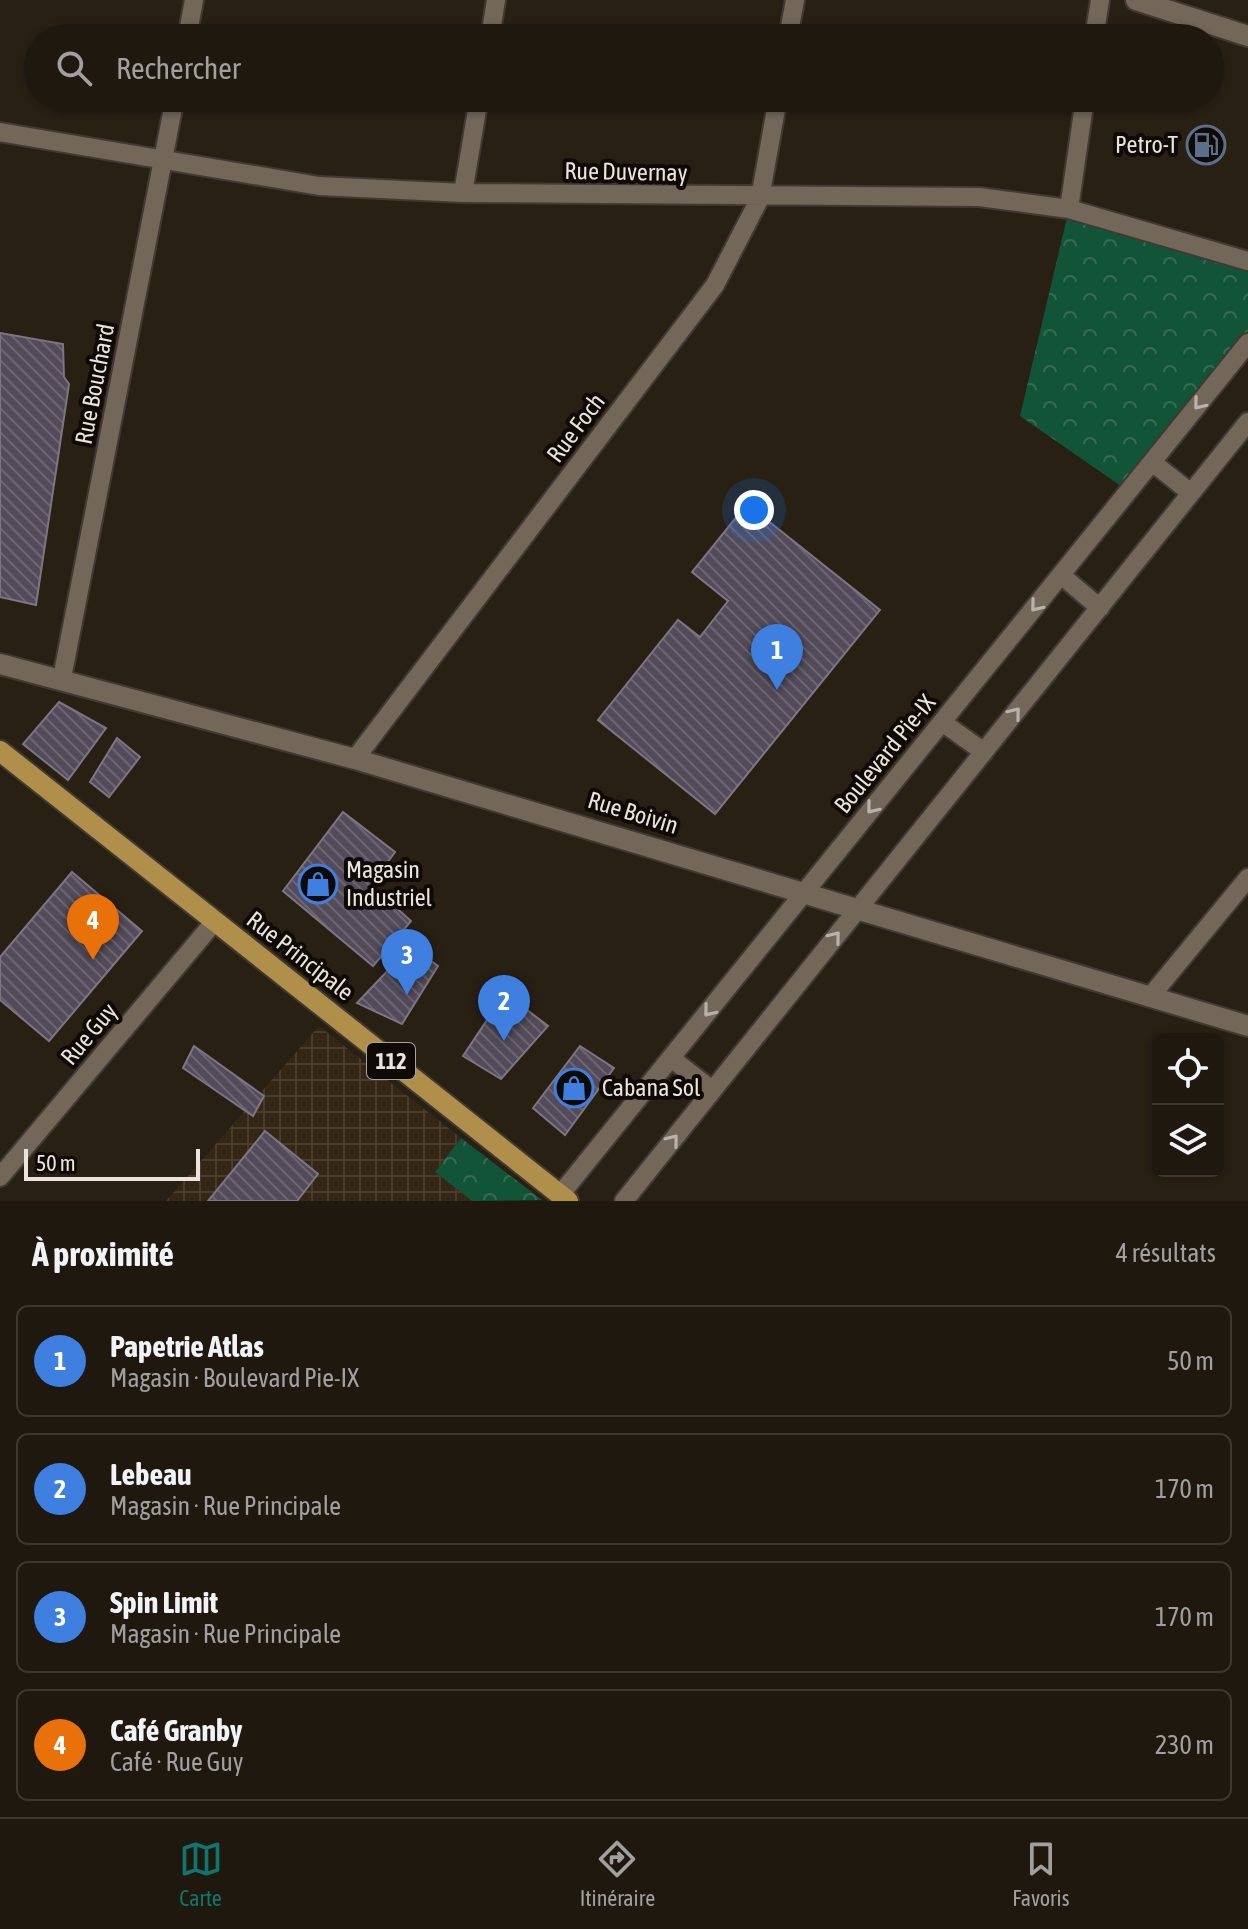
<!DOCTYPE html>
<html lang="fr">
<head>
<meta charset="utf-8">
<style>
  body { margin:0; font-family:"Asap Condensed",sans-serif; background:#2c251d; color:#f1f3f6 }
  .controls { position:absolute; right:24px; bottom:24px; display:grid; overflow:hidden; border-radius:12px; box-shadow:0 2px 6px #0004 }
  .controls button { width:72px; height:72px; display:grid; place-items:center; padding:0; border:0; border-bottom:2px solid #3c372f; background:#1f180f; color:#f1f3f6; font:40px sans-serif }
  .scale { position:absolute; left:24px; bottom:20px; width:176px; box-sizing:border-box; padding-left:8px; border:4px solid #eae4dc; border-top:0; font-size:22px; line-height:28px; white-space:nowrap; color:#eae4dc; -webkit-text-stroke:6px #0f0a06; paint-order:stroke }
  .you { position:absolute; left:754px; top:510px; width:28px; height:28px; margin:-20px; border:6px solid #fff; border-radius:50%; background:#1a73e8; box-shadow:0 0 0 12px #1a73e833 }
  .badge { display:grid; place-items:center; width:52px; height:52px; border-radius:50%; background:#0f766e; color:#fff; font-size:26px; font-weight:700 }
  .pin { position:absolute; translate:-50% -66px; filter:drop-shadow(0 2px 4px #0008) }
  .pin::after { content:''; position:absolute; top:42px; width:28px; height:24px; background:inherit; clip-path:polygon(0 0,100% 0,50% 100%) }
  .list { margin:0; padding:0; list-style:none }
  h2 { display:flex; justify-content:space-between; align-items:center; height:104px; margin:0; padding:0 32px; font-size:34px }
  h2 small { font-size:26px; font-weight:400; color:#a1a09e }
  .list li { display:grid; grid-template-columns:52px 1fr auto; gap:24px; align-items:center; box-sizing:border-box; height:112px; margin:0 16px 16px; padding:0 16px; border:2px solid #3c372f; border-radius:12px }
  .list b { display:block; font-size:30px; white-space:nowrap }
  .list p { margin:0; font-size:26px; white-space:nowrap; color:#a1a09e }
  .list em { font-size:26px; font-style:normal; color:#a1a09e }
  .icon { flex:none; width:44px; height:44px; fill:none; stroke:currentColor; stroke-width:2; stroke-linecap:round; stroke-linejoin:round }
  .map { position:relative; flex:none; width:1248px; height:1201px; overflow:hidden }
  .search { position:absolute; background:#1f180f; box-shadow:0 2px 6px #0004; left:24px; right:24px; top:24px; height:88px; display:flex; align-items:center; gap:20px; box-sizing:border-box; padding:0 28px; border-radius:44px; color:#a1a09e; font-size:30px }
  .sheet { height:616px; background:#1f180f }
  nav { display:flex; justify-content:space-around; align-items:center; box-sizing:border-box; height:112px; border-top:2px solid #3c372f; background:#1f180f; font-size:22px; color:#a1a09e }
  nav a { display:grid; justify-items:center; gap:4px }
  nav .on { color:#0f766e }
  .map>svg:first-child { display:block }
  .industrial { fill:url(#industrial-grid) }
  .park { fill:url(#park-crowns) }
  .building { fill:url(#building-back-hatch); stroke:#7d7584; stroke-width:2 }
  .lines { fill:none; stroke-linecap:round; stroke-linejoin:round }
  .minor-casing { stroke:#423932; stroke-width:22 }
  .tertiary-casing { stroke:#423932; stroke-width:24 }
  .primary-casing { stroke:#423932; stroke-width:24 }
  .minor { stroke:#726759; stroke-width:18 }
  .tertiary { stroke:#726759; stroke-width:20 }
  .primary { stroke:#af8f49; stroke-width:20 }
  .oneway { stroke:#bab2a8 }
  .labels { text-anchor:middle; stroke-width:8; stroke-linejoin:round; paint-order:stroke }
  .shield { fill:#0f0a06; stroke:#a8a39c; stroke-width:2 }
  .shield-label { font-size:22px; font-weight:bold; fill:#eae4dc }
  .poi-label { font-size:24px; fill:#eae4dc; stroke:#0f0a06; text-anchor:start }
  .street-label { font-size:24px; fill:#eae4dc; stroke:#0f0a06 }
</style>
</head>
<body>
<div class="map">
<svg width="1248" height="1201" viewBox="0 0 1248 1201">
  <defs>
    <pattern id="industrial-grid" width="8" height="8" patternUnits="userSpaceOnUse" patternTransform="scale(2)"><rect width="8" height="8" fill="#352715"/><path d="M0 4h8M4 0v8" fill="none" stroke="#493c2b"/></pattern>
    <pattern id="park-crowns" width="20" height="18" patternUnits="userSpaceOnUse" patternTransform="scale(2)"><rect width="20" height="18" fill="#125437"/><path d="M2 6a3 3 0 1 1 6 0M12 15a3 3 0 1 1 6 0" fill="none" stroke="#356c53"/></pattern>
    <pattern id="building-back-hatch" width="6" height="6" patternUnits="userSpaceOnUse" patternTransform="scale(2)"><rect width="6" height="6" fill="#534b5a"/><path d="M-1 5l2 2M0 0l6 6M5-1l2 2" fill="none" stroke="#6c6571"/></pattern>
  </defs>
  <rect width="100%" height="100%" fill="#292014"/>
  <!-- industrial -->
  <path class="industrial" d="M319 1026 461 1138 435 1172 472 1201H166Z"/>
  <!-- park -->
  <path class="park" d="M1069 209 1248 261V343L1128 491 1020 416Z
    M461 1138 542 1200 472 1201 435 1172Z"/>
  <!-- building -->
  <path class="building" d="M0 333 63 344 64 377 69 384 36 605 0 597Z
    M747 504 880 610 715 814 598 720 678 620 700 637 728 601 692 572Z
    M59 702 106 728 68 780 23 744Z
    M117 738 140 757 109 797 90 782Z
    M343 812 395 852 371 885 411 921 373 966 283 891Z
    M72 872 142 931 49 1041 0 1000V957Z
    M411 946 438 966 402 1024 357 1003Z
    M505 993 548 1026 501 1079 463 1056Z
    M194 1046 264 1096 253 1116 183 1068Z
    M580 1046 614 1068 565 1135 533 1108Z
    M265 1131 318 1174 297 1201H208Z"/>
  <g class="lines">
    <!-- minor casing -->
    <g class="minor-casing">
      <path id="minor" d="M187 38 194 0
        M490 38 496 0
        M788 38 795 0
        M1094 38 1100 0
        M0 132 319 186 463 193 979 197 1069 209 1248 261
        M463 193 479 98
        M1069 209 1085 98
        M1152 462 1191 493
        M1061 575 1100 608
        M62 678 175 98
        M942 722 984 752
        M355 759 715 285 760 198 778 98
        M1150 997 1248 878
        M671 1058 712 1090
        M0 1177 215 921
        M560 1195 1248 343
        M624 1201 1248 422"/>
    </g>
    <!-- tertiary casing -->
    <g class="tertiary-casing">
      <path id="tertiary" d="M1136 0 1248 36
        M0 664 355 759 1248 1026"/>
    </g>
    <!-- primary casing -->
    <g class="primary-casing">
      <path id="primary" d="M0 751 568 1201"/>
    </g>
    <!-- minor -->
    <use href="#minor" class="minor"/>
    <!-- tertiary -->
    <use href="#tertiary" class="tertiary"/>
    <!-- primary -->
    <use href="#primary" class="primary"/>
  </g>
  <!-- one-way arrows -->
  <defs><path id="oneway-chevron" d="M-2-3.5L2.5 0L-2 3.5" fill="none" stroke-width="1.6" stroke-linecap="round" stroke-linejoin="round" transform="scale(2)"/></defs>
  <g class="oneway">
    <use href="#oneway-chevron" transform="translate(1199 404) rotate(129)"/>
    <use href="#oneway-chevron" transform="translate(1036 606) rotate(129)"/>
    <use href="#oneway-chevron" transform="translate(1015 713) rotate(-51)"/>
    <use href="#oneway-chevron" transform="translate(872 808) rotate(129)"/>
    <use href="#oneway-chevron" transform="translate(835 937) rotate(-51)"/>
    <use href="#oneway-chevron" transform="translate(709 1011) rotate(129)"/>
    <use href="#oneway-chevron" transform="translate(673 1140) rotate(-51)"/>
  </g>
  <!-- icons -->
  <defs>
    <g id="fuel-ring" transform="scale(2)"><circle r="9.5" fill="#0f0a06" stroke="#5c6f8a" stroke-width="1.5"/><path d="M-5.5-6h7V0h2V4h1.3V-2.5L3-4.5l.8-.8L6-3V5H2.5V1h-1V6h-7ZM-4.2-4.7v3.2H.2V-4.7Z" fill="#5c6f8a"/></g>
    <g id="shop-ring" transform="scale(2)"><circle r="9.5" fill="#0f0a06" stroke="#3f7fe0" stroke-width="1.5"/><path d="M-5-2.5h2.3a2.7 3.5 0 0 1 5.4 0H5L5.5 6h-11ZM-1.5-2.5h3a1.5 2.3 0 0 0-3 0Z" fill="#3f7fe0"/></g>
  </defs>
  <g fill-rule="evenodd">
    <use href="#fuel-ring" x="1206" y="145"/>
    <use href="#shop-ring" x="318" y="884"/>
    <use href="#shop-ring" x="574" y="1088"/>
  </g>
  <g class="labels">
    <!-- shield labels -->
    <rect class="shield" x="367" y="1043" width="48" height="36" rx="6"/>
    <g class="shield-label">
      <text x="391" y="1069">112</text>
    </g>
    <!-- poi labels -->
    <g class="poi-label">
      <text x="1178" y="153" text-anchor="end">Petro-T</text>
      <text x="346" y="878">Magasin<tspan x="346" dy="28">Industriel</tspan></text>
      <text x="602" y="1096">Cabana Sol</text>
    </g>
    <!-- street labels -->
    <g class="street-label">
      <text transform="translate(626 172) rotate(1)" y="8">Rue Duvernay</text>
      <text transform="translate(95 384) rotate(-79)" y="8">Rue Bouchard</text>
      <text transform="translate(576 428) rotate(-53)" y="8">Rue Foch</text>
      <text transform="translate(885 754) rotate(-51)" y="8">Boulevard Pie-IX</text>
      <text transform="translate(633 813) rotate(17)" y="8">Rue Boivin</text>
      <text transform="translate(300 956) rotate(38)" y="8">Rue Principale</text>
      <text transform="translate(89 1034) rotate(-50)" y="8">Rue Guy</text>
    </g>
  </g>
</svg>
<div class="controls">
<button><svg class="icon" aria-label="locate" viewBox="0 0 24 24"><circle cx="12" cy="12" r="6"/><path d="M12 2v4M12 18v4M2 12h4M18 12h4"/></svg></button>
<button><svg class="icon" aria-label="layers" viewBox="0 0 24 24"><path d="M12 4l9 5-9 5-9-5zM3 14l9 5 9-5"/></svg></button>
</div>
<div class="scale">50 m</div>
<div class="you"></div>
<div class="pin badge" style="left:777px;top:690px;background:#3f7fe0">1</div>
<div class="pin badge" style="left:504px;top:1041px;background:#3f7fe0">2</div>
<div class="pin badge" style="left:407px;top:995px;background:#3f7fe0">3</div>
<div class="pin badge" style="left:93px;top:960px;background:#e8710a">4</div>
<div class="search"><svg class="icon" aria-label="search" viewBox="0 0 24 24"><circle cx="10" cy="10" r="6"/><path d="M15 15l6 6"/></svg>Rechercher</div>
</div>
<section class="sheet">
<h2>À proximité<small>4 résultats</small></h2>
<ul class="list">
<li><span class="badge" style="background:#3f7fe0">1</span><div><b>Papetrie Atlas</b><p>Magasin · Boulevard Pie-IX</p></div><em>50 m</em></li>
<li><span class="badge" style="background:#3f7fe0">2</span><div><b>Lebeau</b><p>Magasin · Rue Principale</p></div><em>170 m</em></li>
<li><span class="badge" style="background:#3f7fe0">3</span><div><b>Spin Limit</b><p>Magasin · Rue Principale</p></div><em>170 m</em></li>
<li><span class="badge" style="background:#e8710a">4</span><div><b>Café Granby</b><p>Café · Rue Guy</p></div><em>230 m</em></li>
</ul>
</section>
<nav>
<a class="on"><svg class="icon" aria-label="map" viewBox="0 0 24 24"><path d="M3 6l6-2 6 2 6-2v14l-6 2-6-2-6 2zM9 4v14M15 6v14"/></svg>Carte</a>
<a><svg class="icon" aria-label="directions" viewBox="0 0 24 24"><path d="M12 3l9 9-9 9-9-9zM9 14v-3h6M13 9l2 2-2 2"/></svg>Itinéraire</a>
<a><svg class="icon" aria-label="saved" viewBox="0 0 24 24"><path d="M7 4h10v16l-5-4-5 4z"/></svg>Favoris</a>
</nav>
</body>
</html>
